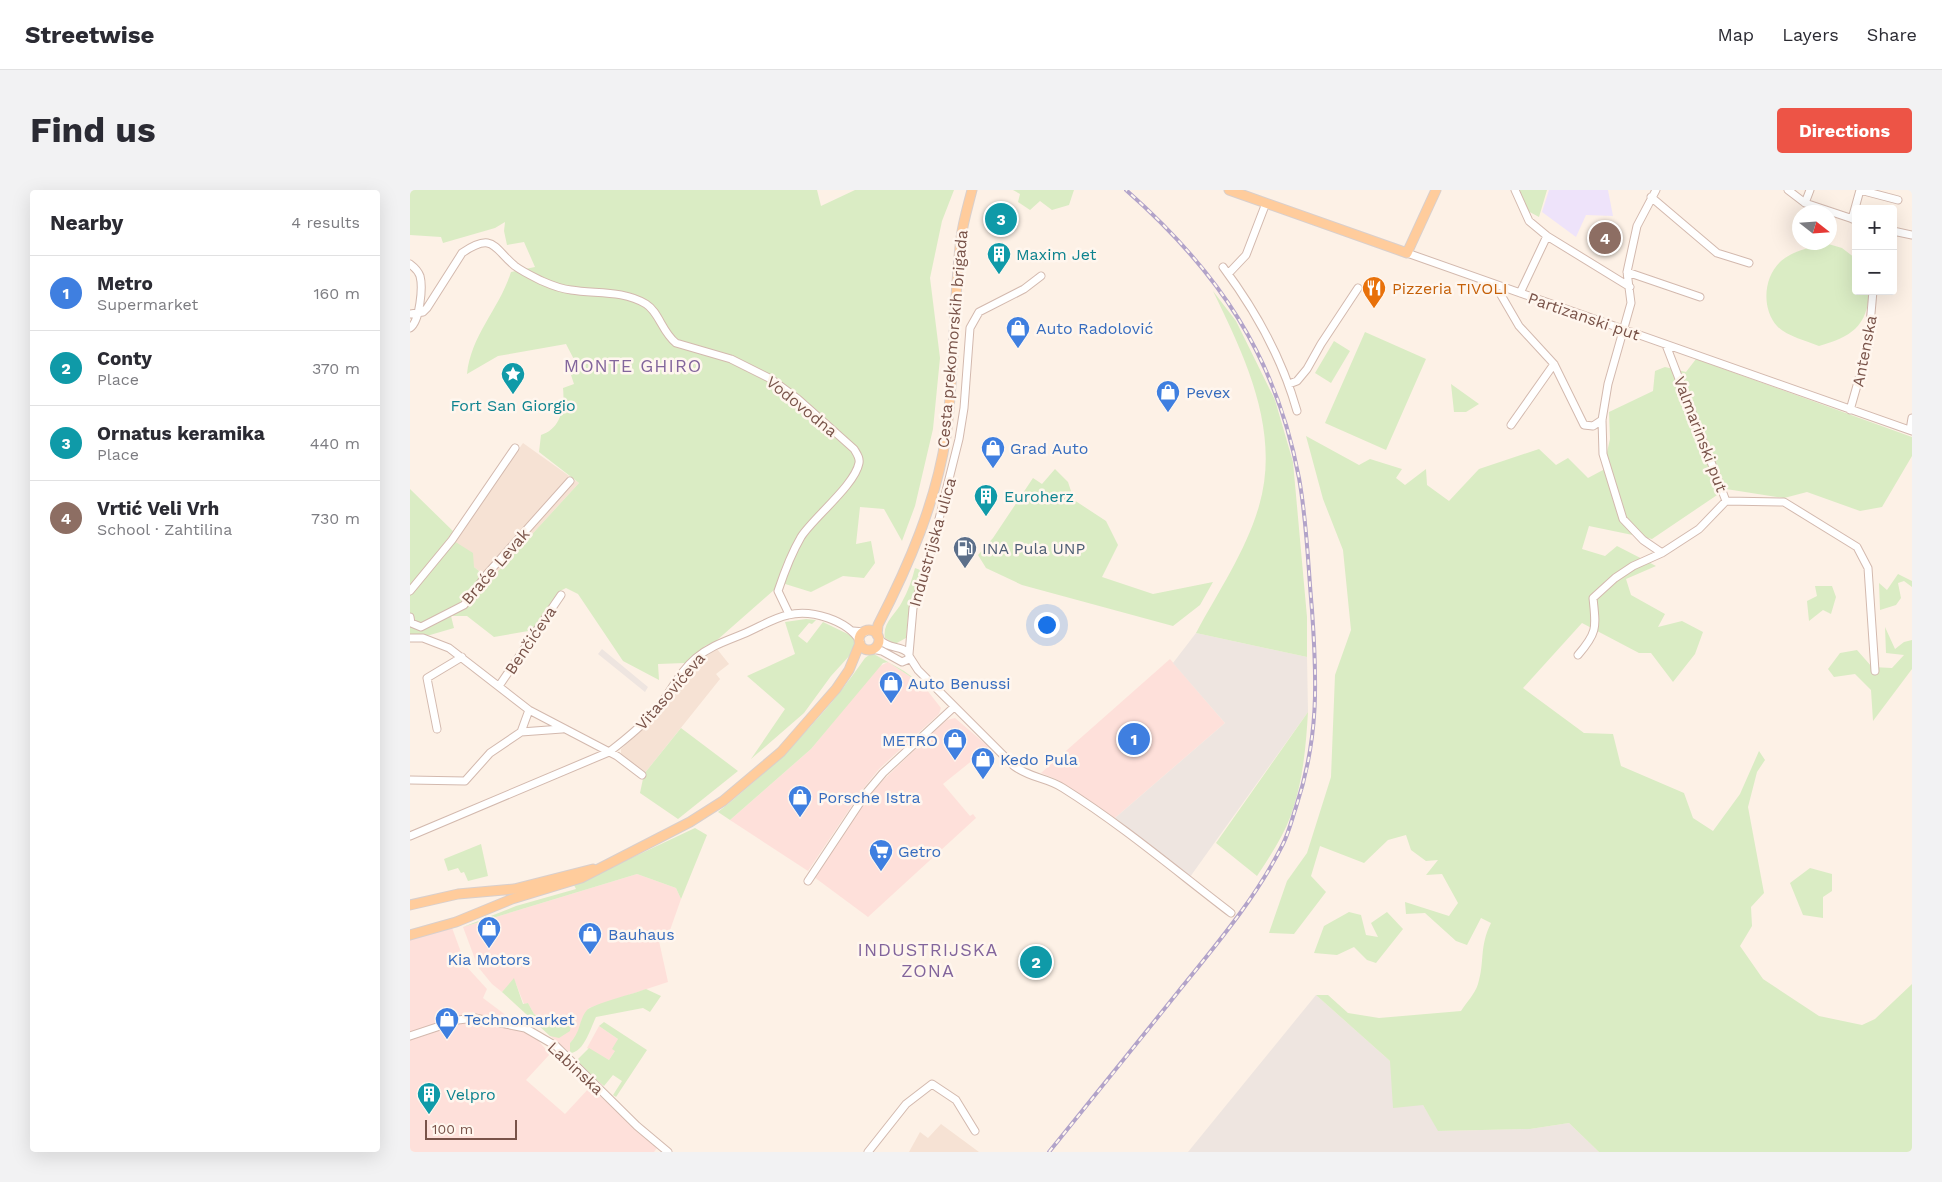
<!DOCTYPE html>
<html lang="en">
<head>
<meta charset="utf-8">
<style>
  body { margin:0; font-family:"Work Sans",sans-serif; background:#f2f2f3; color:#2b2b33 }
  .controls { position:absolute; right:15px; top:15px; display:grid; overflow:hidden; border-radius:5px; box-shadow:0 5px 20px #0002 }
  .controls button { width:45px; height:45px; display:grid; place-items:center; padding:0; border:0; border-bottom:1px solid #e1e1e2; background:#fff; color:#2b2b33; font:25px sans-serif }
  .compass { position:absolute; left:1382px; top:15px; width:45px; height:45px; border-radius:50%; background:#fff; box-shadow:0 5px 20px #0002; rotate:107deg }
  .scale { position:absolute; left:15px; bottom:12px; width:92px; box-sizing:border-box; padding-left:5px; border:2px solid #795349; border-top:0; font-size:14px; line-height:18px; white-space:nowrap; color:#795349; -webkit-text-stroke:4px #fff6ee; paint-order:stroke }
  .you { position:absolute; left:636px; top:434px; width:18px; height:18px; margin:-12px; border:4px solid #fff; border-radius:50%; background:#1a73e8; box-shadow:0 0 0 8px #1a73e833 }
  .badge { display:grid; place-items:center; width:32px; height:32px; border-radius:50%; background:#ed5446; color:#fff; font-size:16px; font-weight:700 }
  .pin { position:absolute; translate:-50% -50%; border:2px solid #fff; box-shadow:0 1px 5px #0006 }
  .list { margin:0; padding:0; list-style:none }
  h2 { display:flex; justify-content:space-between; align-items:center; height:65px; margin:0; padding:0 20px; font-size:21px }
  h2 small { font-size:16px; font-weight:400; color:#7c7c81 }
  .list li { display:grid; grid-template-columns:32px 1fr auto; gap:15px; align-items:center; box-sizing:border-box; height:75px; padding:0 20px; border-top:1px solid #e1e1e2 }
  .list b { display:block; font-size:19px; white-space:nowrap }
  .list p { margin:0; font-size:16px; white-space:nowrap; color:#7c7c81 }
  .list em { font-size:16px; font-style:normal; color:#7c7c81 }
  .map { position:relative; flex:none; width:1502px; height:962px; overflow:hidden; border-radius:5px }
  header { display:flex; align-items:center; gap:30px; box-sizing:border-box; height:70px; padding:0 25px; background:#fff; border-bottom:1px solid #e1e1e2 }
  header strong { font-size:24px }
  nav { display:flex; gap:28px; margin-inline-start:auto; font-size:18px }
  .intro { display:flex; align-items:center; justify-content:space-between; box-sizing:border-box; height:120px; padding:0 30px }
  h1 { margin:0; font-size:35px }
  .button { padding:12px 22px; border-radius:5px; background:#ed5446; color:#fff; font-size:18px; font-weight:700 }
  main { display:flex; gap:30px; padding:0 30px }
  aside { flex:1; background:#fff; border-radius:5px; box-shadow:0 5px 20px #0002 }
  .map>svg:first-child { display:block }
  .residential { fill:#f6e2d4 }
  .commercial { fill:#fee0da }
  .industrial { fill:#eee5e0 }
  .education { fill:#eee3fa }
  .green { fill:#daecc4 }
  .lines { fill:none; stroke-linecap:round; stroke-linejoin:round }
  .minor-casing { stroke:#d3b9ae; stroke-width:9 }
  .major-casing { stroke:#d9cfcc; stroke-width:11 }
  .minor { stroke:#fff; stroke-width:7 }
  .major { stroke:#ffcc9c; stroke-width:9 }
  .rail-casing { stroke:#b2a3c9; stroke-width:4 }
  .rail { stroke:#fff6ee; stroke-width:2; stroke-dasharray:5.5; stroke-linecap:butt }
  .labels { text-anchor:middle; stroke-width:5; stroke-linejoin:round; paint-order:stroke }
  .culture-label { font-size:16px; fill:#0d838f; stroke:#fff6ee; text-anchor:start }
  .food-label { font-size:16px; fill:#c56008; stroke:#fff6ee; text-anchor:start }
  .street-label { font-size:16px; fill:#795349; stroke:#fff6ee }
  .shop-label { font-size:16px; fill:#366cbe; stroke:#fff6ee; text-anchor:start }
  .service-label { font-size:16px; fill:#4e5e75; stroke:#fff6ee; text-anchor:start }
  .neighbourhood-label { font-size:18px; letter-spacing:1px; fill:#82659c; stroke:#fff6ee }
</style>
</head>
<body>
<header>
<strong>Streetwise</strong>
<nav><a>Map</a><a>Layers</a><a>Share</a></nav>
</header>
<div class="intro"><h1>Find us</h1><a class="button">Directions</a></div>
<main>
<aside>
<h2>Nearby<small>4 results</small></h2>
<ul class="list">
<li><span class="badge" style="background:#3f7fe0">1</span><div><b>Metro</b><p>Supermarket</p></div><em>160 m</em></li>
<li><span class="badge" style="background:#0f9aa8">2</span><div><b>Conty</b><p>Place</p></div><em>370 m</em></li>
<li><span class="badge" style="background:#0f9aa8">3</span><div><b>Ornatus keramika</b><p>Place</p></div><em>440 m</em></li>
<li><span class="badge" style="background:#8d6e63">4</span><div><b>Vrtić Veli Vrh</b><p>School · Zahtilina</p></div><em>730 m</em></li>
</ul>
</aside>
<div class="map">
<svg width="1502" height="962" viewBox="0 0 1502 962">
  <rect width="100%" height="100%" fill="#fdf1e6"/>
  <!-- residential -->
  <path class="residential" d="M113 253 169 293 80 390 64 377 44 351Z
    M307 459 319 474 306 484 310 489 234 584 211 566V559L245 528 278 482 290 470Z
    M531 934 569 962H499L510 942 518 948Z"/>
  <!-- commercial -->
  <path class="commercial" d="M760 469 815 533 705 628 646 589 631 583Z
    M478 472 513 495 531 518 529 524 469 579 453 599 398 681 320 630 401 559 468 477Z
    M545 528 579 557 533 594 560 626 563 624 566 628 458 727 404 687 459 604 522 543 537 530Z
    M227 684 266 698 271 709 259 743 249 751 258 792 179 818 172 829 168 844 160 853V863L137 843 140 846 138 829 124 824 118 813 114 814 104 789 92 802 82 794 68 777 53 737Z
    M41 735 56 776 77 799 73 808 125 847 140 864 116 890 155 924 180 897 247 958 244 962H0V750Z
    M189 836 208 849 205 861 199 870 177 858Z"/>
  <!-- industrial -->
  <path class="industrial" d="M786 443 897 467 898 522 780 687 705 628 815 533 763 473Z
    M192 459 238 497 235 502 188 464Z
    M906 805 980 871 1013 915 1029 941 1120 939 1159 933 1189 962H778Z"/>
  <!-- education -->
  <path class="education" d="M1139 0H1198L1203 26 1176 25 1166 47 1132 22Z"/>
  <!-- green -->
  <path class="green" d="M0 0H407L411 16 445 0H544L532 31 520 88 530 168 523 239 505 316 492 351 474 319 450 317 446 354 461 351 465 373 454 388 433 386 401 402 372 393 306 451 295 456 275 473 248 474 249 490 213 471 168 404 156 398 150 401 124 440 84 447 57 426H41L44 438 20 445H0V299L48 346 44 351 63 363 64 377 80 390 169 293 129 262 131 245C151 239 155 217 153 198L164 194 161 185 170 181 156 154 88 166 57 184C61 145 90 118 101 82L125 77 114 52 97 55 94 41 95 32 85 38 33 53 31 47 0 45Z
    M603 0H664L659 15 642 20 630 11 620 20 608 12 610 4Z
    M1109 0H1137L1129 27 1116 20Z
    M1415 53 1432 58 1445 68 1446 101H1459C1458 137 1440 147 1409 156 1397 151 1376 146 1367 136 1350 117 1354 82 1375 68 1386 60 1403 57 1415 53Z
    M803 101 826 131 865 210 883 272 897 427V467L786 443C808 402 836 361 849 316 871 241 835 167 803 101Z
    M955 142 1016 169 976 260 915 233Z
    M924 151 940 161 921 193 905 183Z
    M1286 169 1502 247V266L1472 317 1450 321 1397 302 1374 308 1316 299 1242 349 1179 336 1172 359 1195 366 1207 356 1246 376 1216 389 1221 405 1255 424 1248 437 1272 431 1293 442 1285 464 1263 492 1241 463H1229L1172 433 1113 498 1174 543 1203 544 1211 576 1274 603 1283 628 1303 641 1330 604 1349 561 1355 570 1347 582 1338 617 1354 703 1341 717 1342 736 1330 756 1353 789 1409 826 1452 835 1465 829 1502 794V962H1189L1159 933 1120 939 1028 941 1013 915 983 918 980 871 906 805H918L938 823 969 828 1051 821C1056 813 1065 804 1068 794 1075 771 1069 757 1081 733L1071 728 1057 755 1046 751 1015 723 996 724 995 712 1039 726 1048 713 1032 684 1016 685 1028 670 1016 671 1001 660 996 645 978 650 954 673 910 656 901 686 916 702 884 744 859 743 877 691 897 663 921 587 925 485 941 440 933 360 913 309 896 246 949 275 960 269 992 279 986 288 995 295 1016 279 1017 295 1039 311 1069 279 1129 259 1146 275 1158 268 1178 288 1193 280 1200 249 1199 222 1243 201 1245 181 1255 177 1276 182Z
    M1041 194 1069 214 1056 222H1044Z
    M645 279 658 292 664 310 696 331 708 355 692 387 743 404 803 392 790 415 763 436 612 395 576 378 568 365 583 348 623 288 632 294Z
    M505 378 513 381 498 426 496 448 485 454 475 448C472 433 486 424 492 412 498 401 502 390 505 378Z
    M1488 384 1502 391V397L1494 391 1488 393 1491 408 1486 415 1470 420 1469 393 1477 400Z
    M1405 396H1422L1426 407 1421 424 1413 420 1399 431 1397 411 1407 406Z
    M396 429 406 430 402 434 399 433 388 446 397 453 413 432 444 447 447 451 441 464 421 486 394 523 341 569 375 519 337 486 385 464 375 432Z
    M1475 437 1485 459 1494 452 1502 450V479L1463 531 1461 500 1445 484 1424 487 1418 479 1430 463 1447 460 1462 477 1482 478 1494 465 1476 463Z
    M462 463 494 481 513 495 478 472 473 473 401 559 320 630 308 622C365 576 414 528 455 468Z
    M898 522C896 556 893 592 881 625 873 647 860 666 847 686L806 653Z
    M271 538 328 581 268 629 230 603 234 584Z
    M285 638 297 645 271 709 266 698 227 684 53 737 106 716 166 699 164 695Z
    M71 654 78 686 58 691 54 682 51 683 48 678 38 681 34 669Z
    M1400 678 1422 684V701L1413 707V728L1393 725 1380 693Z
    M939 722 951 725 956 745 968 747 961 733 977 722 993 739 966 773 957 770 944 757 927 765 904 763 914 736Z
    M104 788 113 814 118 813 124 824C137 832 149 823 162 828L160 841 149 848 140 846 92 802Z
    M236 799 251 806 240 822 233 818 186 827C181 837 174 863 160 863V853C172 840 168 831 177 820 183 814 226 803 236 799Z
    M194 832 237 860 206 907 203 905 212 891 203 885 194 896 165 872 179 858 199 870 205 861 202 859 208 849 189 836Z"/>
  <g class="lines">
    <!-- minor casing -->
    <g class="minor-casing">
      <path id="minor" d="M1105 0 1119 31 1137 46 1220 97
        M1246 0 1227 36 1217 82 1221 113 1198 194 1192 230 1193 264 1213 329 1233 350 1252 363
        M1378 0 1395 13 1446 30
        M1241 7 1307 63 1339 73
        M1395 13 1400 0
        M1442 29 1450 0 1488 10
        M1483 41 1502 45
        M997 63 1502 241
        M0 74C4 77 8 80 10 86 13 97 10 131 0 138
        M813 77C846 121 872 168 887 221
        M1217 82 1290 107
        M818 84 836 65 856 13
        M1093 97 1091 105 1109 136 1144 174 1174 235 1183 236 1192 230
        M1110 103 1137 46
        M0 124 13 122 17 118 52 63C84 41 84 59 105 76 113 82 122 86 132 91 141 95 151 99 161 100 186 104 213 100 236 114 249 122 252 142 266 153L321 169 361 189 388 209 444 259C447 264 450 268 449 273 445 295 403 328 391 347 381 364 374 383 368 401L379 424
        M1256 155 1316 311 1374 312 1447 357 1458 378 1465 481
        M879 194 887 191 897 179 911 154 948 98
        M1440 220 1458 157 1463 101
        M1101 235 1144 174
        M1500 240 1502 228
        M0 401 42 350 105 258
        M0 427 1 433 11 437 54 415 77 384 160 291
        M443 441 455 442
        M0 448H13L39 458 119 520 207 566 232 585
        M463 459 472 461 492 472 499 469V464C492 455 479 460 469 449
        M499 464 503 418 516 381 549 249 554 218 560 138 569 122 614 99 631 86
        M1168 465C1188 442 1186 437 1183 408L1205 388 1223 376 1252 363 1289 339 1316 311
        M499 466 508 480 604 576C622 589 636 587 653 598 712 635 766 681 821 723
        M89 496 151 405
        M119 520 111 542 152 539
        M27 539 17 488 52 467
        M0 590 55 591 80 563 111 542
        M0 646 199 562C216 549 233 535 247 519 261 502 269 482 286 468 300 456 316 451 333 444 348 438 363 428 378 425 401 419 437 430 450 451
        M398 691 457 602 473 583 544 517
        M0 846 48 830 65 828 115 838 146 856 227 936 258 962
        M458 962 496 914 522 894 546 910 565 941"/>
    </g>
    <!-- major casing -->
    <g class="major-casing">
      <path id="major" d="M819 0 997 63 1026 0
        M449 450a10 10 0 1 1 20 0a10 10 0 1 1-20 0Z
        M467 445 468 435C499 375 526 312 536 246 545 180 543 114 551 48 553 32 558 16 562 0
        M0 715 48 704 104 699 183 679
        M0 745 46 732 102 709 171 688 280 632 313 611 371 562 426 499 439 480 450 453"/>
    </g>
    <!-- minor -->
    <use href="#minor" class="minor"/>
    <!-- major -->
    <use href="#major" class="major"/>
    <!-- rail casing -->
    <g class="rail-casing">
      <path id="rail" d="M639 962C682 909 725 856 768 802 806 755 846 708 873 654 879 642 882 629 886 617 909 548 907 491 902 420 898 376 897 332 889 288 866 166 808 81 716 0"/>
    </g>
    <!-- rail -->
    <use href="#rail" class="rail"/>
  </g>
  <!-- icons -->
  <defs>
    <g id="building-pin" transform="scale(1.25)"><path d="M0 17L-7.5 6A9.5 9.5 0 1 1 7.5 6Z" fill="#0f9aa8" stroke="#fff6ee"/><path d="M-4-6H4V6H1V3H-1V6H-4ZM-2.5-4.3h1.7v1.8h-1.7ZM.8-4.3h1.7v1.8H.8ZM-2.5-1h1.7V.8h-1.7ZM.8-1h1.7V.8H.8Z" fill="#fff"/></g>
    <g id="restaurant-pin" transform="scale(1.25)"><path d="M0 17L-7.5 6A9.5 9.5 0 1 1 7.5 6Z" fill="#e8710a" stroke="#fff6ee"/><path d="M-5-6h1v4h1v-4h1v4h1v-4h1v5L-1.5 .5V6h-2V.5L-5-1ZM5-6V6H3V1.5H1.5Q1.5-4 5-6Z" fill="#fff"/></g>
    <g id="shop-pin" transform="scale(1.25)"><path d="M0 17L-7.5 6A9.5 9.5 0 1 1 7.5 6Z" fill="#3f7fe0" stroke="#fff6ee"/><path d="M-5-2.5h2.3a2.7 3.5 0 0 1 5.4 0H5L5.5 6h-11ZM-1.5-2.5h3a1.5 2.3 0 0 0-3 0Z" fill="#fff"/></g>
    <g id="sight-pin" transform="scale(1.25)"><path d="M0 17L-7.5 6A9.5 9.5 0 1 1 7.5 6Z" fill="#0f9aa8" stroke="#fff6ee"/><path d="M0-6L1.8-2.2L6-1.7L2.9 1.2L3.7 5.4L0 3.3L-3.7 5.4L-2.9 1.2L-6-1.7L-1.8-2.2Z" fill="#fff"/></g>
    <g id="fuel-pin" transform="scale(1.25)"><path d="M0 17L-7.5 6A9.5 9.5 0 1 1 7.5 6Z" fill="#5c6f8a" stroke="#fff6ee"/><path d="M-5.5-6h7V0h2V4h1.3V-2.5L3-4.5l.8-.8L6-3V5H2.5V1h-1V6h-7ZM-4.2-4.7v3.2H.2V-4.7Z" fill="#fff"/></g>
    <g id="supermarket-pin" transform="scale(1.25)"><path d="M0 17L-7.5 6A9.5 9.5 0 1 1 7.5 6Z" fill="#3f7fe0" stroke="#fff6ee"/><path d="M-6-5.5h2.5l.6 2H6L4.5 2H-2.5L-4.4-4H-6ZM-1.5 3.2a1.3 1.3 0 1 0 .1 0ZM3 3.2a1.3 1.3 0 1 0 .1 0Z" fill="#fff"/></g>
  </defs>
  <g fill-rule="evenodd">
    <use href="#building-pin" x="589" y="64"/>
    <use href="#restaurant-pin" x="964" y="98"/>
    <use href="#shop-pin" x="608" y="138"/>
    <use href="#sight-pin" x="103" y="184"/>
    <use href="#shop-pin" x="758" y="202"/>
    <use href="#shop-pin" x="583" y="258"/>
    <use href="#building-pin" x="576" y="306"/>
    <use href="#fuel-pin" x="555" y="358"/>
    <use href="#shop-pin" x="481" y="493"/>
    <use href="#shop-pin" x="545" y="550"/>
    <use href="#shop-pin" x="573" y="569"/>
    <use href="#shop-pin" x="390" y="607"/>
    <use href="#supermarket-pin" x="471" y="661"/>
    <use href="#shop-pin" x="79" y="738"/>
    <use href="#shop-pin" x="180" y="744"/>
    <use href="#shop-pin" x="37" y="829"/>
    <use href="#building-pin" x="19" y="904"/>
  </g>
  <g class="labels">
    <!-- culture labels -->
    <g class="culture-label">
      <text x="606" y="70">Maxim Jet</text>
      <text x="103" y="221" text-anchor="middle">Fort San Giorgio</text>
      <text x="594" y="312">Euroherz</text>
      <text x="36" y="910">Velpro</text>
    </g>
    <!-- food labels -->
    <g class="food-label">
      <text x="982" y="104">Pizzeria TIVOLI</text>
    </g>
    <!-- street labels -->
    <g class="street-label">
      <text transform="translate(1174 126) rotate(19)" y="6">Partizanski put</text>
      <text transform="translate(542 149) rotate(-85)" y="6">Cesta prekomorskih brigada</text>
      <text transform="translate(1454 161) rotate(-79)" y="6">Antenska</text>
      <text transform="translate(392 216) rotate(39)" y="6">Vodovodna</text>
      <text transform="translate(1291 244) rotate(69)" y="6">Valmarinski put</text>
      <text transform="translate(522 352) rotate(-74)" y="6">Industrijska ulica</text>
      <text transform="translate(85 376) rotate(-49)" y="6">Braće Levak</text>
      <text transform="translate(120 450) rotate(-56)" y="6">Benčićeva</text>
      <text transform="translate(260 501) rotate(-49)" y="6">Vitasovićeva</text>
      <text transform="translate(166 878) rotate(43)" y="6">Labinska</text>
    </g>
    <!-- shop labels -->
    <g class="shop-label">
      <text x="626" y="144">Auto Radolović</text>
      <text x="776" y="208">Pevex</text>
      <text x="600" y="264">Grad Auto</text>
      <text x="498" y="499">Auto Benussi</text>
      <text x="528" y="556" text-anchor="end">METRO</text>
      <text x="590" y="575">Kedo Pula</text>
      <text x="408" y="613">Porsche Istra</text>
      <text x="488" y="667">Getro</text>
      <text x="198" y="750">Bauhaus</text>
      <text x="79" y="775" text-anchor="middle">Kia Motors</text>
      <text x="54" y="835">Technomarket</text>
    </g>
    <!-- service labels -->
    <g class="service-label">
      <text x="572" y="364">INA Pula UNP</text>
    </g>
    <!-- neighbourhood labels -->
    <g class="neighbourhood-label">
      <text x="223" y="182">MONTE GHIRO</text>
      <text x="518" y="766">INDUSTRIJSKA<tspan x="518" dy="21">ZONA</tspan></text>
    </g>
  </g>
</svg>
<div class="controls">
<button>+</button>
<button>−</button>
</div>
<svg class="compass" viewBox="-18 -18 36 36"><path d="M0-13l5 13h-10z" fill="#e53935"/><path d="M0 13l5-13h-10z" fill="#7c7c81"/></svg>
<div class="scale">100 m</div>
<div class="you"></div>
<div class="pin badge" style="left:724px;top:549px;background:#3f7fe0">1</div>
<div class="pin badge" style="left:626px;top:772px;background:#0f9aa8">2</div>
<div class="pin badge" style="left:591px;top:29px;background:#0f9aa8">3</div>
<div class="pin badge" style="left:1195px;top:48px;background:#8d6e63">4</div>
</div>
</main>
</body>
</html>
